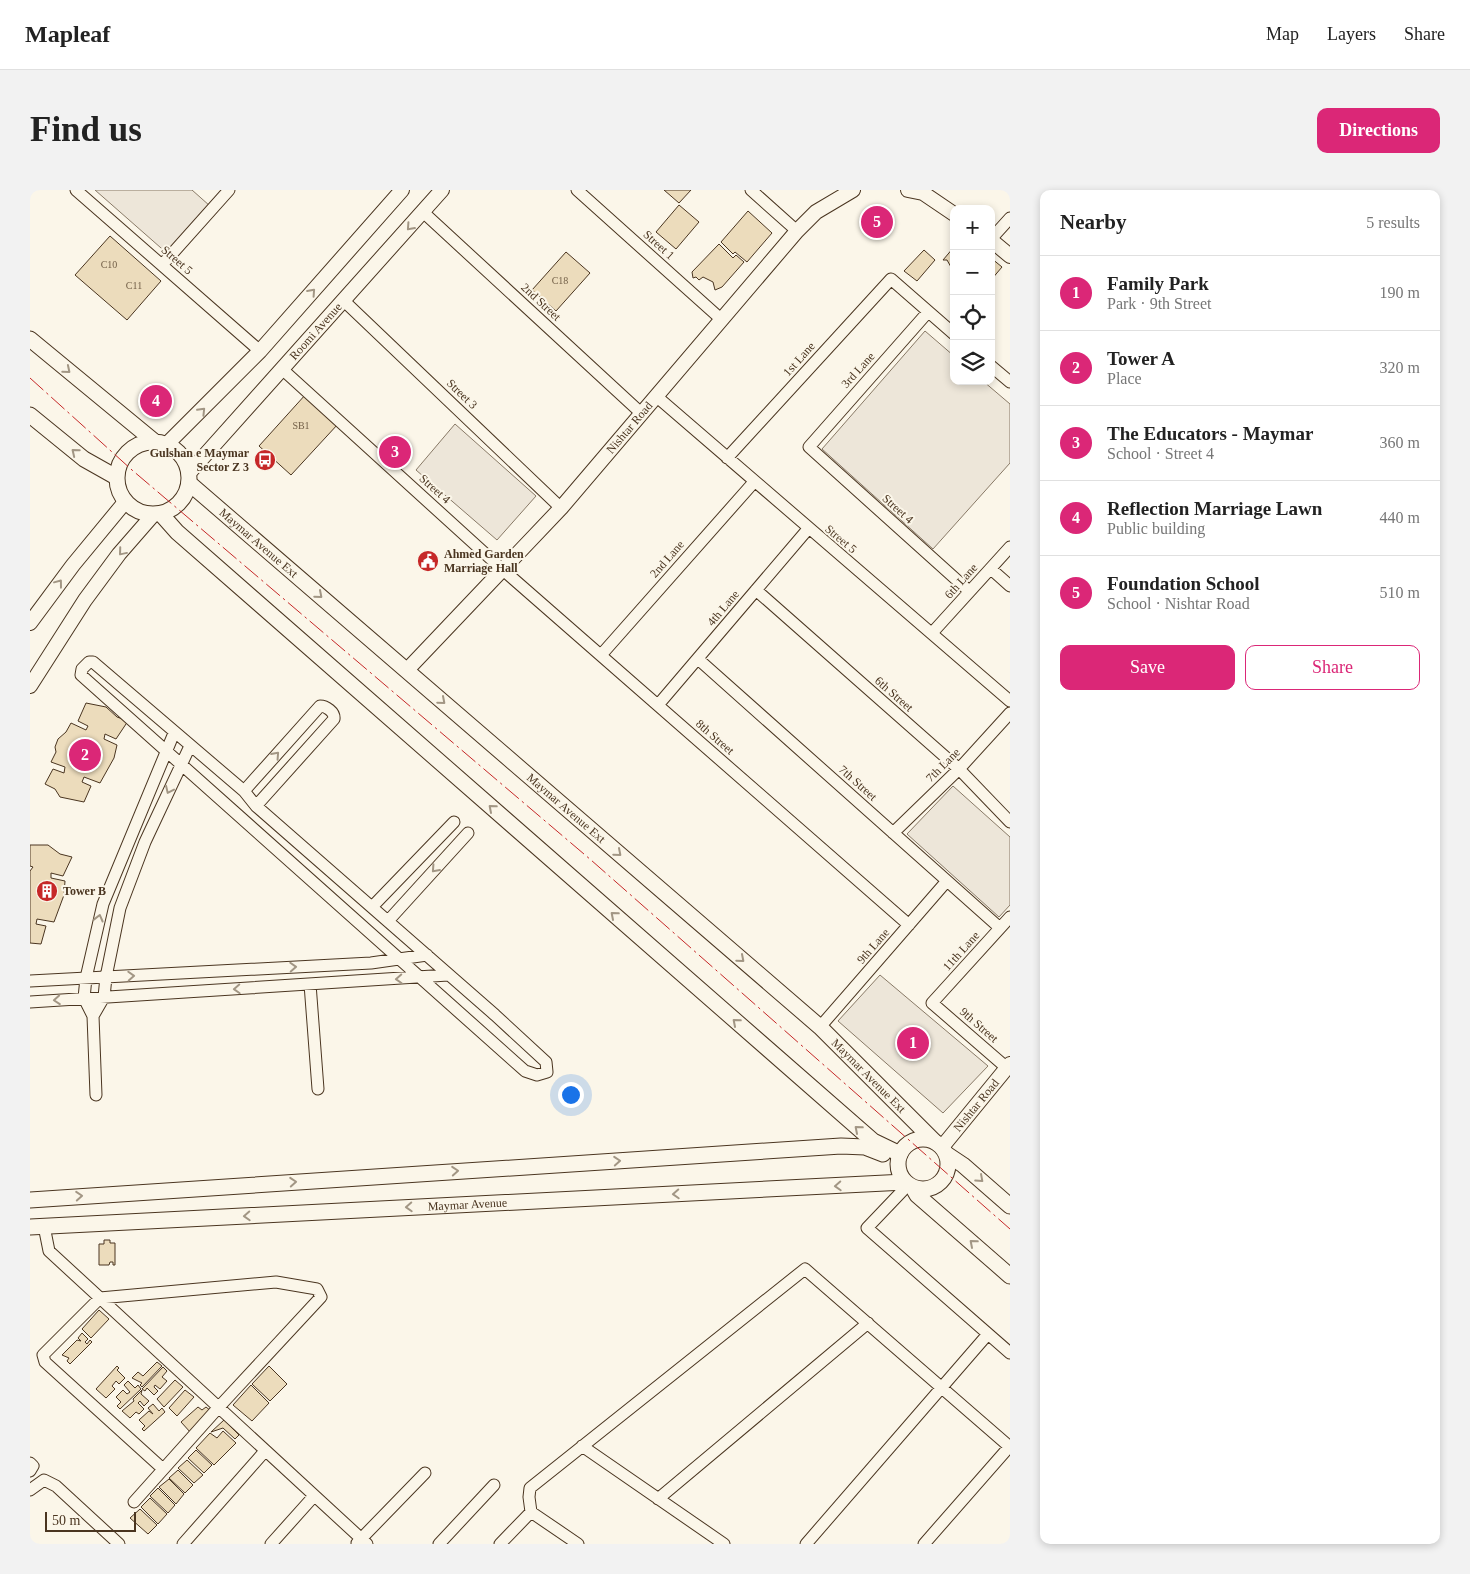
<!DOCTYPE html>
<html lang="en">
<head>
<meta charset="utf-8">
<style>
  body { margin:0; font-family:Georgia,serif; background:#f2f2f2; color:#222 }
  .controls { position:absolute; right:15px; top:15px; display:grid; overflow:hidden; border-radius:10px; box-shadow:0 2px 8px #0003 }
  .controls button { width:45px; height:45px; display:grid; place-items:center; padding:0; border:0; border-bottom:1px solid #e0e0e0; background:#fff; color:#222; font:25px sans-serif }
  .scale { position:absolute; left:15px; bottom:12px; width:91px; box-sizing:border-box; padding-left:5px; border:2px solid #4a3520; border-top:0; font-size:14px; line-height:18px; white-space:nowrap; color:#4a3520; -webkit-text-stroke:4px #fbf6e9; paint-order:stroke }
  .you { position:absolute; left:540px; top:904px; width:18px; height:18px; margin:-12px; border:4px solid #fff; border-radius:50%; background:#1a73e8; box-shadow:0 0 0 8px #1a73e833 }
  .badge { display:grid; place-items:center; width:32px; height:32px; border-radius:50%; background:#db2777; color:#fff; font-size:16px; font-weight:700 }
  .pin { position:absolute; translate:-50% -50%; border:2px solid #fff; box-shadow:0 1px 5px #0006 }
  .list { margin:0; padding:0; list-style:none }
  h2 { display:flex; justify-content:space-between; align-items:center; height:65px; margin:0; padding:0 20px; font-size:21px }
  h2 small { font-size:16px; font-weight:400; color:#767676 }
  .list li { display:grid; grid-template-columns:32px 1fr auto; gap:15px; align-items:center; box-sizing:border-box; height:75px; padding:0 20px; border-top:1px solid #e0e0e0 }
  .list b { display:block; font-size:19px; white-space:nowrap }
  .list p { margin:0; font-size:16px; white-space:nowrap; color:#767676 }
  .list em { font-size:16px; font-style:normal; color:#767676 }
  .actions { display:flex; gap:10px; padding:15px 20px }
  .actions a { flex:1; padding:11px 0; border:1px solid #db2777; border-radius:10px; text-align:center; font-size:18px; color:#db2777 }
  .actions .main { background:#db2777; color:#fff }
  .icon { flex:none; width:28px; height:28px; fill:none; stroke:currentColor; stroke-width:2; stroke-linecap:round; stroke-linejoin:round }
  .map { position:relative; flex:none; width:980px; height:1354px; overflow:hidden; border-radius:10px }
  header { display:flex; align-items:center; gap:30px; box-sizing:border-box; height:70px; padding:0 25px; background:#fff; border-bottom:1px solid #e0e0e0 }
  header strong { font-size:24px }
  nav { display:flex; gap:28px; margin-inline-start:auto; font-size:18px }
  .intro { display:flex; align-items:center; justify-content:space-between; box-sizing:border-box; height:120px; padding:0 30px }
  h1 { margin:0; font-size:35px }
  .button { padding:12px 22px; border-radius:10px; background:#db2777; color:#fff; font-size:18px; font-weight:700 }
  main { display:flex; gap:30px; padding:0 30px }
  aside { flex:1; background:#fff; border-radius:10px; box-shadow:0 2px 8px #0003 }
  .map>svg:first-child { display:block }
  .green { fill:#ede6d9; stroke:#887966 }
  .building { fill:#ecdcbc; stroke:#4a3520 }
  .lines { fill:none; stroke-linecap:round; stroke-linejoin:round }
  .minor-casing { stroke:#4a3520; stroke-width:13 }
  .tertiary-casing { stroke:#4a3520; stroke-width:16 }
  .secondary-casing { stroke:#4a3520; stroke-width:17 }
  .minor { stroke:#fbf6e9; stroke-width:11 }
  .tertiary { stroke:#fbf6e9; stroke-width:14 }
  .secondary { stroke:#fbf6e9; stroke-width:15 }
  .power { stroke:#c62828; stroke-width:1; stroke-dasharray:18 4 2.5 4; stroke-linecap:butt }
  .oneway { stroke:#a29684 }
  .labels { text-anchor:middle; stroke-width:4; stroke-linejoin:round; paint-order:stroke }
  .number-label { font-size:10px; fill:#725f47 }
  .street-label { font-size:12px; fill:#4a3520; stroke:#fbf6e9 }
  .poi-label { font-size:12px; font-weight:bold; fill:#4a3520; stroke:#fbf6e9; text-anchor:start }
</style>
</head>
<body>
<header>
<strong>Mapleaf</strong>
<nav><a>Map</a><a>Layers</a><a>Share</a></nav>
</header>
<div class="intro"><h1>Find us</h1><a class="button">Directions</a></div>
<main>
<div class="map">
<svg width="980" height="1354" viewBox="0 0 980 1354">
  <rect width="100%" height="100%" fill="#fbf6e9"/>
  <!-- green -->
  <path class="green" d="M65 0H162L180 16 139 65Z
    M895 141 924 166V191H953L980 214V273L903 359 792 259Z
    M425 234 506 306 467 350 386 280Z
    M923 596 980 647V715L969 727 877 644Z
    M850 785 958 876 913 923 808 831Z"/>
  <!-- building -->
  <path class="building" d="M634 0H661L649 13Z
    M649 15 669 32 646 59 626 42Z
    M718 21 742 43 717 72 705 62 703 64 691 52Z
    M80 46 131 91 97 130 45 85Z
    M689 54 703 68 706 65 714 72 692 97 685 100 683 92 673 87 669 90 666 87 663 88 662 82Z
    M924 57V75L921 77 917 70H913Z
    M894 60 905 70 887 91 874 81Z
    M536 62 560 83 526 121 502 100Z
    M961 68 972 77 961 90Z
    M276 204 308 234 261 285 229 256Z
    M56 513 76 517 87 527 98 531 86 549 75 544 74 549 87 555 84 568 70 593 54 587 52 592 61 596 54 612 30 607 25 599 15 594 23 579 34 583 35 577 21 572 26 562 25 557 28 549 36 542 41 533 56 540 58 536 48 531Z
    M0 655H18L30 664 42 667 33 686 21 683V688L35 691 34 705 24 732 7 729 6 734 16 736 11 754 0 753V681L3 677 0 676Z
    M74 1050H80V1053H85V1075H83V1072H80L79 1075H69V1054H74Z
    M69 1120 79 1129 61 1148 52 1139Z
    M52 1143 58 1149 55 1152 57 1154 60 1150 62 1152 40 1174 37 1171 39 1168 32 1165 47 1150 51 1151 48 1148Z
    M127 1172 132 1176 112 1197 110 1195 112 1193 102 1188 108 1182 113 1186Z
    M87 1176 89 1178 87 1180 95 1188 89 1194 86 1191 82 1196 85 1199 76 1208 66 1199Z
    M239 1176 257 1194 240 1211 222 1194Z
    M133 1177 137 1181 132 1187 137 1191 130 1199 125 1195 124 1197 128 1201 124 1205 117 1198 115 1201 112 1199Z
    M145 1190 153 1197 134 1217 127 1209Z
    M98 1191 105 1198 108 1195 111 1199 90 1219 87 1216 91 1212 86 1207 93 1200 97 1204 100 1202 94 1195Z
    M221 1195 239 1213 222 1231 203 1215Z
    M112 1200 111 1204 119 1211 114 1216 110 1211 108 1213 114 1219 109 1224 106 1222 100 1228 92 1221 104 1211 103 1209Z
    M155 1200 164 1207 147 1226 139 1218Z
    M123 1214 129 1221 132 1218 135 1222 114 1241 112 1239 115 1236 109 1230 119 1221 123 1224 118 1218Z
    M168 1217 172 1220 176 1217 181 1221 161 1243 151 1232Z
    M194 1230 209 1245 205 1249 193 1238 181 1242Z
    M193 1241 206 1253 184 1275 166 1258 180 1243 187 1248Z
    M166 1260 182 1275 174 1283 158 1268Z
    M157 1270 173 1285 164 1293 148 1278Z
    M148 1280 163 1295 155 1303 139 1288Z
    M139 1289 154 1304 146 1314 129 1297Z
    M128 1298 145 1315 138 1323 120 1306Z
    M120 1308 137 1324 128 1334 111 1317Z
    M110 1319 127 1335 118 1344 100 1328Z"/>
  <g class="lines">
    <!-- minor casing -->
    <g class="minor-casing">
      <path id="minor" d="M46 0 230 161
        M547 0 692 130
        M721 0 767 41
        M393 22 611 223
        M961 49 980 28
        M132 75 199 0
        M313 110 531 318
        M898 122 779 257 939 401
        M961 176 980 192
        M252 179 472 379 879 735
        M626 206 980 511
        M697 268 861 89 924 144
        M961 379 980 396
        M726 400 929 579 980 632
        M902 443 980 357
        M571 465 724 292
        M668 469 970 738
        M59 472H63L214 601 226 616 465 825 516 872 517 882 507 885 495 881 51 485 52 479Z
        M628 515 778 339
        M214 601 290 516C296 516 305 522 304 529L226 616
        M863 643 929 579 980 523
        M342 717 424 632
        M358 731 438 643
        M0 791 341 773 397 765
        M280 794 288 899
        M0 812 418 785
        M63 826 74 807 76 787 90 718 115 652 160 556
        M790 837 916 692
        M977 878 902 813 980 727
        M66 905 63 826 54 808 56 788 73 714 144 543
        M878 995 837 1038 980 1163
        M14 1036 19 1061 337 1354
        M552 1256 694 1354
        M0 1273 3 1276 0 1281
        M0 1300 14 1290 26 1296 89 1354
        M628 1309 838 1133
        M104 1312 188 1218 291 1107 287 1099 246 1092 70 1108 13 1165 15 1172 133 1279
        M501 1322 499 1307 500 1298 775 1079 980 1257
        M327 1353 395 1283
        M153 1354 235 1261
        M241 1354 284 1306
        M409 1354 464 1295
        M470 1354 501 1322 548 1354
        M776 1354 958 1144
        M894 1354 979 1257"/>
    </g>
    <!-- tertiary casing -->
    <g class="tertiary-casing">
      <g id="tertiary">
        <path d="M878 0 893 3 924 24"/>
        <path d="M961 50 980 66"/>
        <path d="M137 254 230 161 372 0"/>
        <path id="s1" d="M159 283 412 0"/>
        <path d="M0 433 43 375 95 312"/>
        <path id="s2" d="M377 480 531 318 767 41 786 22 823 0"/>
        <path d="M0 496 55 410 89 364 123 325"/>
        <path id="s3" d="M912 957 980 874"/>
      </g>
    </g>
    <!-- secondary casing -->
    <g class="secondary-casing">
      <g id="secondary">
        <path d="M0 149 125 252"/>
        <path d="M0 225 54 269 86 287"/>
        <circle cx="123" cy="288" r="36"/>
        <path id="s4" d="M159 293 790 837 904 951"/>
        <path d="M131 324 147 342 843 951 870 964"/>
        <circle cx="893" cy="974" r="25"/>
        <path d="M918 965 933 975 980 1016"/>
        <path d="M883 998 887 1005 980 1086"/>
        <path d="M0 1010 811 956 835 957 853 964"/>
        <path id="s5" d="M0 1037 875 992"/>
      </g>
    </g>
    <!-- minor -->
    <use href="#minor" class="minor"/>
    <!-- tertiary -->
    <use href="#tertiary" class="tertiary"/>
    <!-- secondary -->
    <use href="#secondary" class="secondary"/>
    <!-- power -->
    <path class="power" d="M0 188 102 280 561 670 980 1039"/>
  </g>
  <!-- one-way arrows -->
  <defs><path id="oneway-chevron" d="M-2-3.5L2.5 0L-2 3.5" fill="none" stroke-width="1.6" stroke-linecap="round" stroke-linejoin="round" transform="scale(1.25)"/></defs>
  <g class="oneway">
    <use href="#oneway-chevron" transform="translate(380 37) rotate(132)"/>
    <use href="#oneway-chevron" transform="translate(282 102) rotate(-48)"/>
    <use href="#oneway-chevron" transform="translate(37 180) rotate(40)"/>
    <use href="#oneway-chevron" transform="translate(172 221) rotate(-46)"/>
    <use href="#oneway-chevron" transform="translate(45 262) rotate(-141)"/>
    <use href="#oneway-chevron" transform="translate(92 362) rotate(130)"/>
    <use href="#oneway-chevron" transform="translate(29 393) rotate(-53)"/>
    <use href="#oneway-chevron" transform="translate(289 405) rotate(41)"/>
    <use href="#oneway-chevron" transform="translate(412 511) rotate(41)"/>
    <use href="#oneway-chevron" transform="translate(246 565) rotate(-48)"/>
    <use href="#oneway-chevron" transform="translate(139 600) rotate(115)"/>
    <use href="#oneway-chevron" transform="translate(462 618) rotate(-139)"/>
    <use href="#oneway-chevron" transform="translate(588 663) rotate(41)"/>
    <use href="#oneway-chevron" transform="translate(405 679) rotate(132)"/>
    <use href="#oneway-chevron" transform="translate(584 725) rotate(-139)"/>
    <use href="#oneway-chevron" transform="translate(69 728) rotate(-76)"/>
    <use href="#oneway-chevron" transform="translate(711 769) rotate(41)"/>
    <use href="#oneway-chevron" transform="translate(263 777) rotate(-3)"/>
    <use href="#oneway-chevron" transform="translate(101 786) rotate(-3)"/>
    <use href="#oneway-chevron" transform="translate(369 789) rotate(177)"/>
    <use href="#oneway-chevron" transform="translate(207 799) rotate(177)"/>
    <use href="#oneway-chevron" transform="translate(27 810) rotate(176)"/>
    <use href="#oneway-chevron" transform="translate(706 832) rotate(-139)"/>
    <use href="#oneway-chevron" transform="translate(828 939) rotate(-139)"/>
    <use href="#oneway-chevron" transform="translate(587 971) rotate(-4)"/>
    <use href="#oneway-chevron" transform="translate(425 981) rotate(-4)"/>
    <use href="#oneway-chevron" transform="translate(950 989) rotate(42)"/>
    <use href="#oneway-chevron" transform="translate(263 992) rotate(-4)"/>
    <use href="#oneway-chevron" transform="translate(808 996) rotate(177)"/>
    <use href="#oneway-chevron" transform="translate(646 1004) rotate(177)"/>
    <use href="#oneway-chevron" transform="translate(49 1006) rotate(-4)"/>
    <use href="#oneway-chevron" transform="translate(379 1017) rotate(177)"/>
    <use href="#oneway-chevron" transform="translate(217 1026) rotate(177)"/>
    <use href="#oneway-chevron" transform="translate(943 1053) rotate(-139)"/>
  </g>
  <!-- icons -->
  <defs>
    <g id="bus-disc" transform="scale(1.125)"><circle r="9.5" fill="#c62828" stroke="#fbf6e9"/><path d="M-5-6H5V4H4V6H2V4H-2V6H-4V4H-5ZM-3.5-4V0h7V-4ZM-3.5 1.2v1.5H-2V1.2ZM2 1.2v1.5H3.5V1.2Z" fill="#fff"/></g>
    <g id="civic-disc" transform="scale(1.125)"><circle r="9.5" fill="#c62828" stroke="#fbf6e9"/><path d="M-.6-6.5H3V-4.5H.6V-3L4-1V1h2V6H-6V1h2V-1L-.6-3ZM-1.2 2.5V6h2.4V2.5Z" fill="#fff"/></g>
    <g id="building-disc" transform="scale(1.125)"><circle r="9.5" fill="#c62828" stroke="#fbf6e9"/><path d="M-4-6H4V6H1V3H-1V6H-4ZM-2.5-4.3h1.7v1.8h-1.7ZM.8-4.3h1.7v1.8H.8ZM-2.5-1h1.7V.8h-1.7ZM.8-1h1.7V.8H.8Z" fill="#fff"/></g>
  </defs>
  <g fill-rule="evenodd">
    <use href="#bus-disc" x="235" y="270"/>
    <use href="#civic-disc" x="398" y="371"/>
    <use href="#building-disc" x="17" y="701"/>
  </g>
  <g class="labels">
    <!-- number labels -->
    <g class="number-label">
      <text x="79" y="78">C10</text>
      <text x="530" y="94">C18</text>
      <text x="104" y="99">C11</text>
      <text x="271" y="239">SB1</text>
    </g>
    <!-- street labels -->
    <g class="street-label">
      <text transform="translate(629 55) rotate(42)" y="4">Street 1</text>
      <text transform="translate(147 70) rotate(41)" y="4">Street 5</text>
      <text transform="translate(511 112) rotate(43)" y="4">2nd Street</text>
      <text dy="4" stroke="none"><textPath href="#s1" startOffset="190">Roomi Avenue</textPath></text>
      <text transform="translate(769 169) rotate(-48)" y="4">1st Lane</text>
      <text transform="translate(828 180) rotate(-48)" y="4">3rd Lane</text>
      <text transform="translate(432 204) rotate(44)" y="4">Street 3</text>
      <text dy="4" stroke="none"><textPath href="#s2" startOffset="329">Nishtar Road</textPath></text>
      <text transform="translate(405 299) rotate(42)" y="4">Street 4</text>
      <text transform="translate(868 319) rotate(42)" y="4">Street 4</text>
      <text transform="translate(811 349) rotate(40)" y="4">Street 5</text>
      <text dy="4" stroke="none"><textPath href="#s4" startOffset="92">Maymar Avenue Ext</textPath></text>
      <text transform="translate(637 369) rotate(-49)" y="4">2nd Lane</text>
      <text transform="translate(931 391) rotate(-48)" y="4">6th Lane</text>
      <text transform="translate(693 418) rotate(-50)" y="4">4th Lane</text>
      <text transform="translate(864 504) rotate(41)" y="4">6th Street</text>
      <text transform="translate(685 547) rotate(41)" y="4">8th Street</text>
      <text transform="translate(913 575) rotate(-45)" y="4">7th Lane</text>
      <text transform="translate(828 593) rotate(42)" y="4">7th Street</text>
      <text dy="4" stroke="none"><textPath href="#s4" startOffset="498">Maymar Avenue Ext</textPath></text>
      <text transform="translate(843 756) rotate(-49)" y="4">9th Lane</text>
      <text transform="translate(931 761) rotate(-48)" y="4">11th Lane</text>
      <text transform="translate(949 835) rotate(41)" y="4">9th Street</text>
      <text dy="4" stroke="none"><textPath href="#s4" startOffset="902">Maymar Avenue Ext</textPath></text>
      <text dy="4" stroke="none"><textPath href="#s3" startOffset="54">Nishtar Road</textPath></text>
      <text dy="4" stroke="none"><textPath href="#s5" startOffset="438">Maymar Avenue</textPath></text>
    </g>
    <!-- poi labels -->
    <g class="poi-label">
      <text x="219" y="267" text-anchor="end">Gulshan e Maymar<tspan x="219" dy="14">Sector Z 3</tspan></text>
      <text x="414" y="368">Ahmed Garden<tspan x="414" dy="14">Marriage Hall</tspan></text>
      <text x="33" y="705">Tower B</text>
    </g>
  </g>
</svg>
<div class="controls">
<button>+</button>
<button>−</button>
<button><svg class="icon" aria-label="locate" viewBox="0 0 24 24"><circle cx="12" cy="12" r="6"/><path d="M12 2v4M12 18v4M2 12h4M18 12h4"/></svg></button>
<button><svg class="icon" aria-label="layers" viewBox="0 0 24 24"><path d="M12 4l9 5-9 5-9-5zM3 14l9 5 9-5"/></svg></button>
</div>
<div class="scale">50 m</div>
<div class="you"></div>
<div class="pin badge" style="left:883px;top:853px">1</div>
<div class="pin badge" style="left:55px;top:565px">2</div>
<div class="pin badge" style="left:365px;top:262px">3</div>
<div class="pin badge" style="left:126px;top:211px">4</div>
<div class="pin badge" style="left:847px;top:32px">5</div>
</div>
<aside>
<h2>Nearby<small>5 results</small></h2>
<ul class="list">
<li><span class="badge">1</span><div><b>Family Park</b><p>Park · 9th Street</p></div><em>190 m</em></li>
<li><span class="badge">2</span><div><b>Tower A</b><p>Place</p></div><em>320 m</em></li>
<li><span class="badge">3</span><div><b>The Educators - Maymar</b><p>School · Street 4</p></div><em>360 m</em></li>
<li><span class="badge">4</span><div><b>Reflection Marriage Lawn</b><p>Public building</p></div><em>440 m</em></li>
<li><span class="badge">5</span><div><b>Foundation School</b><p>School · Nishtar Road</p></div><em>510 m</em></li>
</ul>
<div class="actions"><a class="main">Save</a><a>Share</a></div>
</aside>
</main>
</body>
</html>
